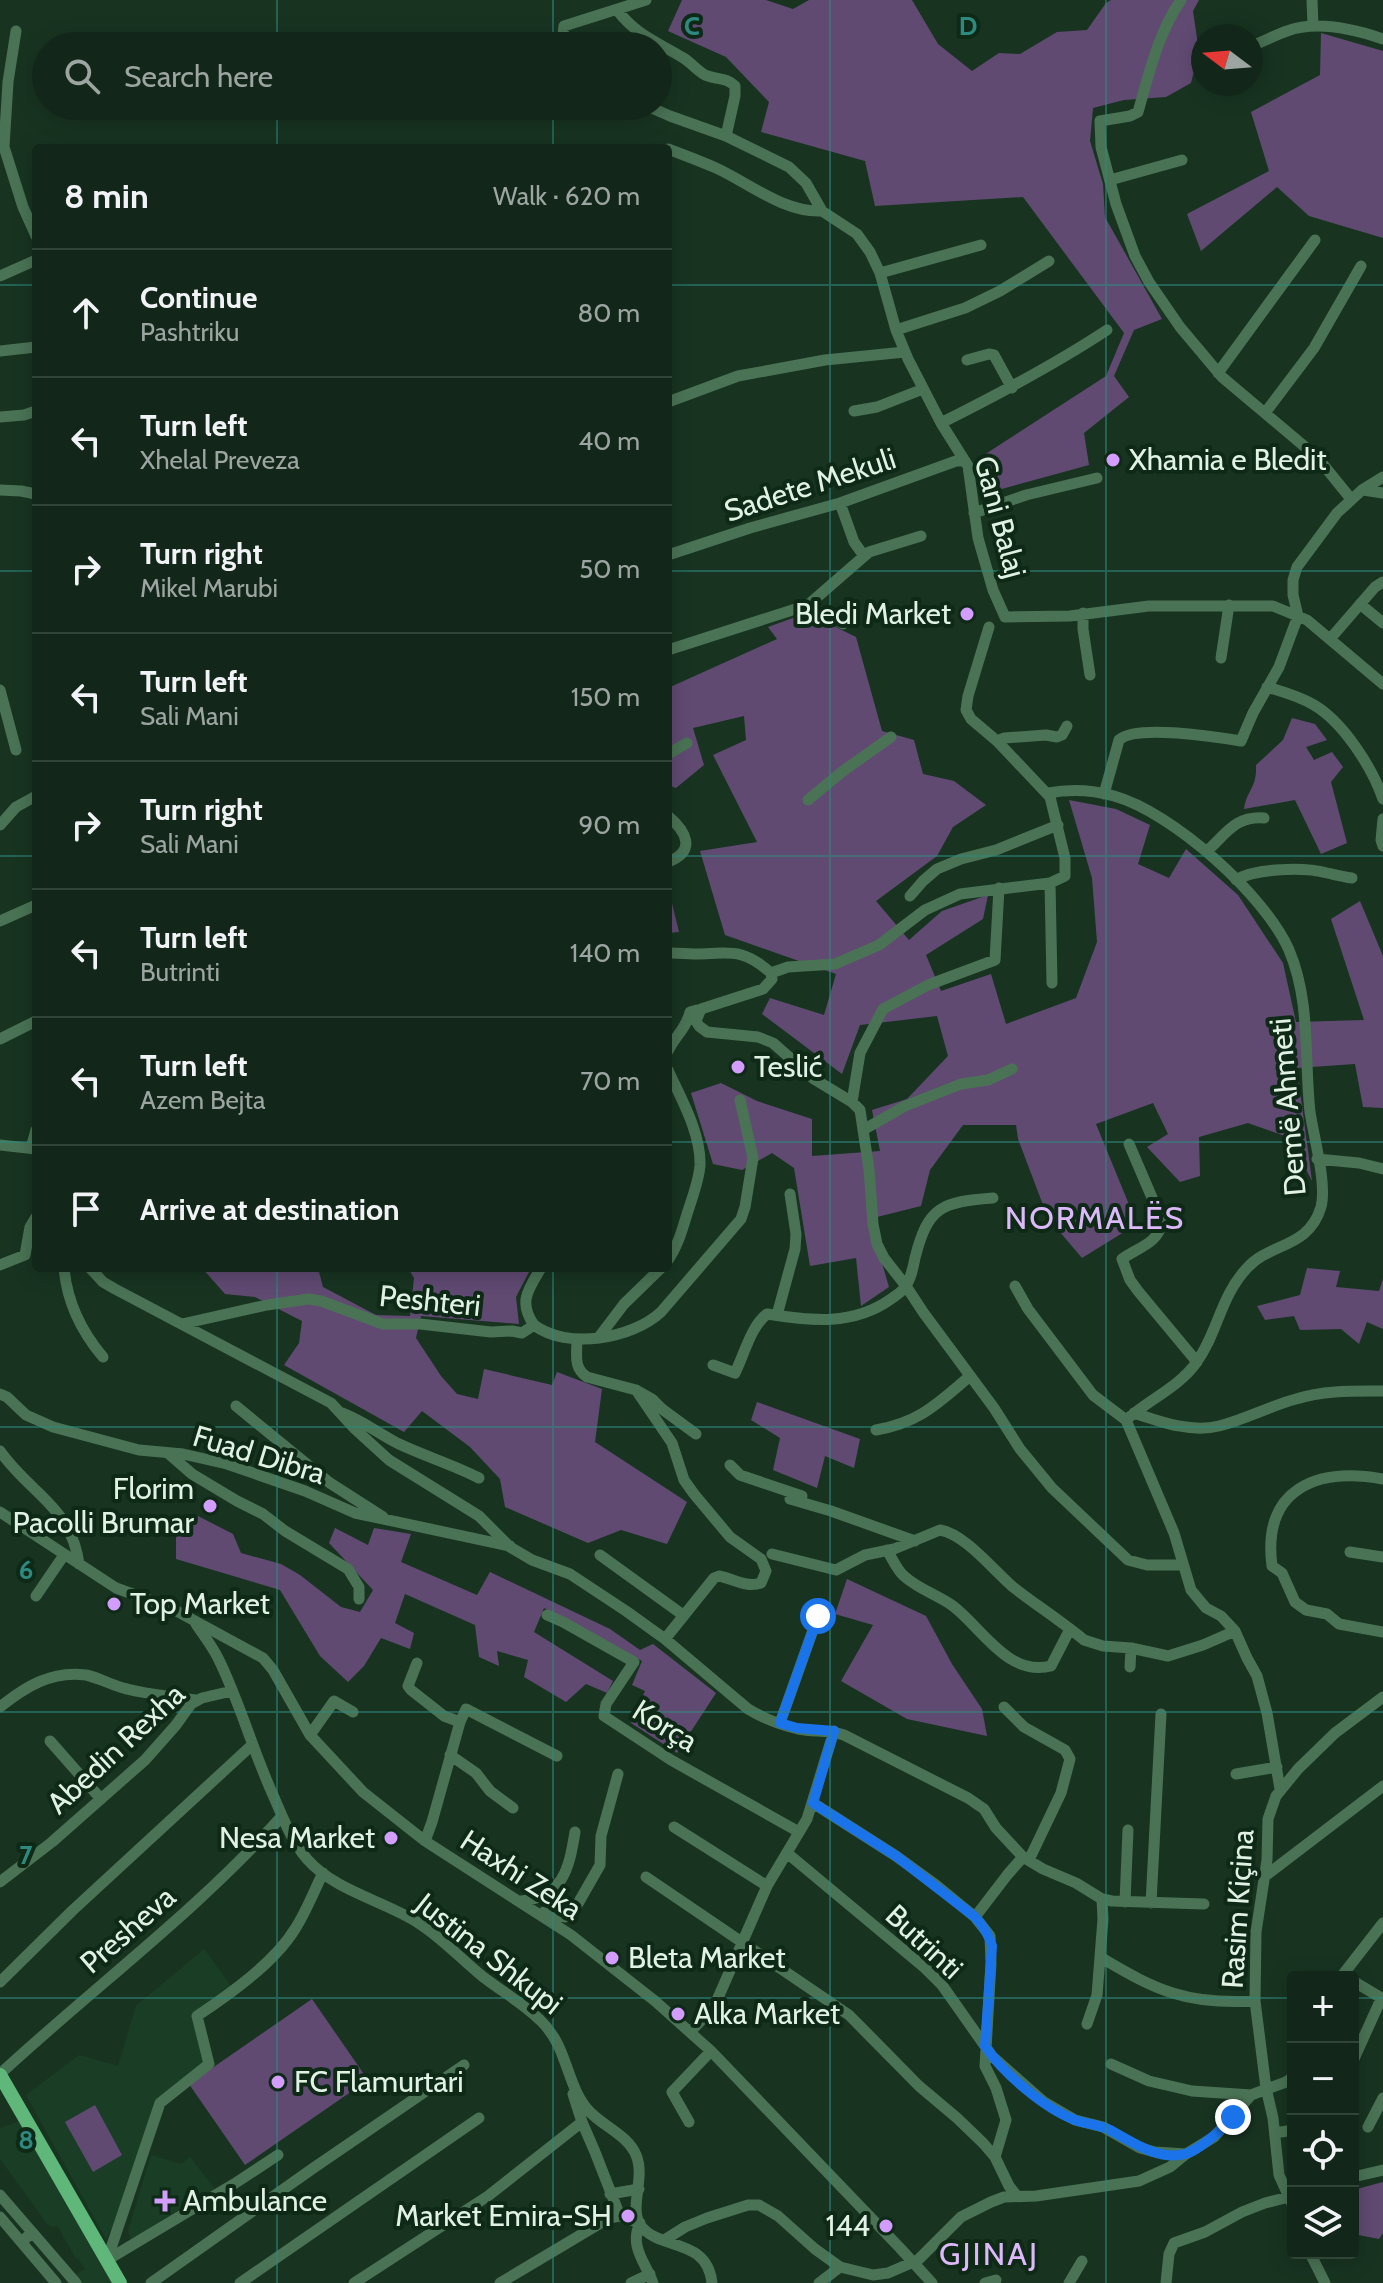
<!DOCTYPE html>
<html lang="en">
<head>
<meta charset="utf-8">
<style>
  body { margin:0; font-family:Cabin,sans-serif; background:#1f3326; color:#f1f3f6 }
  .controls { position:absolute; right:24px; bottom:24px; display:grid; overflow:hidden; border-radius:8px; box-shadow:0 4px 20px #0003 }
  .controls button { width:72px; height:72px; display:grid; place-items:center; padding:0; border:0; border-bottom:2px solid #314438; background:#122719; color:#f1f3f6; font:40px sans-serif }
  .compass { position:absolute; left:1191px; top:24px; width:72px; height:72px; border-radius:50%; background:#122719; box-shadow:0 4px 20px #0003; rotate:286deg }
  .stop { position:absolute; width:24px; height:24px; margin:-18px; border:6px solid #1a73e8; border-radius:50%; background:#fff }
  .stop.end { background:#1a73e8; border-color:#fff; box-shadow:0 2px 8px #0008 }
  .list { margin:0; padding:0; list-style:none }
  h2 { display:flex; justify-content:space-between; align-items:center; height:104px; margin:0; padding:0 32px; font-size:34px }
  h2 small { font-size:26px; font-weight:400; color:#9ca5a2 }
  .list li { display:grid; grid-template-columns:52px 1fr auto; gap:24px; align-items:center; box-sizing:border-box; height:128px; padding:0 32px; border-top:2px solid #314438 }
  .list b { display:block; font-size:30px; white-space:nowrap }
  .list p { margin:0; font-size:26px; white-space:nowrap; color:#9ca5a2 }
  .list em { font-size:26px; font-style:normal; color:#9ca5a2 }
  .icon { flex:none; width:44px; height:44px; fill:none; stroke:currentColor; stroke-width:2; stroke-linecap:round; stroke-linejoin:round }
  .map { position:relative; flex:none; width:1383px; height:2283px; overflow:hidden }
  .search { position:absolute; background:#122719; box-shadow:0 4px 20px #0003; left:32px; top:32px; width:640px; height:88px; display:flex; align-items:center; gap:20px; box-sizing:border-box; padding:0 28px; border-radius:44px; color:#9ca5a2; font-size:30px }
  .panel { position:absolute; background:#122719; box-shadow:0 4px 20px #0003; left:32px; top:144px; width:640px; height:1128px; border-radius:8px }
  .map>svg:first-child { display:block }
  .built { fill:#1a3d25 }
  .green { fill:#604a72 }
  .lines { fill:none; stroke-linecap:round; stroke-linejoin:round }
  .minor { stroke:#4a7355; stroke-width:11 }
  .major { stroke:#60b77a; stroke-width:14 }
  .route { stroke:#1a73e8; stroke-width:10 }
  .grid { fill:none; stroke:#2e8980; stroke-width:2; stroke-opacity:0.55 }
  .poi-dot { fill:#d29dfd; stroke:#0e2a17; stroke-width:3 }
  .labels { text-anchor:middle; stroke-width:8; stroke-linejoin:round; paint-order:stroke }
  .poi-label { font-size:30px; fill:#e1f2e5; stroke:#0e2a17; text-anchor:start }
  .street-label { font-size:30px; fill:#e1f2e5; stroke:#0e2a17 }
  .neighbourhood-label { font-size:32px; letter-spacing:2px; fill:#ddb9fc; stroke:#0e2a17 }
  .grid-label { font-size:26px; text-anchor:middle; font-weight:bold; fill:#2e8980; stroke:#0e2a17; stroke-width:8; stroke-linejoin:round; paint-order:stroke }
</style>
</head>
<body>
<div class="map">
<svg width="1383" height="2283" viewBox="0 0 1383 2283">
  <rect width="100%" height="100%" fill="#183421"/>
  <!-- built -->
  <path class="built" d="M204 1949 232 1987 193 2015 205 2064 158 2101 114 2224 106 2239 26 2095 79 2055 118 2066 136 2006Z
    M20 2121 112 2283H81L75 2275 85 2269 78 2258 76 2259 57 2225 53 2227 48 2225 0 2159V2128Z
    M151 2155 181 2164 190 2157 215 2189 184 2206 139 2236 130 2239 128 2231Z"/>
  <!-- green -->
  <path class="green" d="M682 0H766L793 9 809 0H912L938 44 972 71 999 53 1020 54 1057 32 1087 30 1106 3 1111 0H1199L1193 11 1199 52 1191 83 1166 97 1124 100 1093 108 1090 141 1103 184 1105 217 1162 319 1134 330 1114 376 1129 397 1084 433 1089 465 987 493 984 455 1106 376 1124 333 1023 197 875 206 865 161 761 132 769 102 726 57 668 31Z
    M1321 33 1383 51V238L1309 216 1277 187 1201 251 1187 214 1269 171 1251 112 1320 75Z
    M807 613 856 637 882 731 914 740 923 774 954 781 986 805 953 827 937 856 876 901 909 940 942 911 988 895 983 919 926 955 941 991 991 974 1006 1024 1076 998 1097 942 1092 878 1069 800 1116 809 1150 825 1138 864 1169 878 1186 849 1238 895 1283 963 1296 1022 1364 1020 1331 919 1360 901 1383 956V1108L1363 1107 1355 1064 1297 1068 1312 1181 1290 1138 1248 1123 1199 1137 1200 1176 1180 1182 1147 1147 1168 1134 1153 1103 1096 1124 1137 1224 1082 1258 1048 1218 1018 1139 1016 1125H963L930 1170 921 1206 869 1219 889 1287 861 1306 856 1258 810 1266 794 1168 772 1153 742 1170 713 1164 691 1093 721 1083 757 1101 812 1119V1156L880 1151 872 1110 907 1099 948 1056 937 1016 860 1025 842 1074 762 1014 770 998 824 1015 836 974 725 935 700 851 757 842 713 755 746 740 744 716 693 728 704 765 676 788 668 785V688L777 639 768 627Z
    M1292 718 1315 724 1327 740 1306 747 1314 760 1332 752 1343 767 1331 782 1347 843 1321 854 1295 800 1244 809C1247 789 1257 789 1256 765L1283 740Z
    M668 887 679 932 668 933Z
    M202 1268H318L323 1287 376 1315 410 1316 414 1278 408 1268H531L516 1297 519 1324 421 1316 416 1338 441 1376 457 1394 478 1399 484 1369 552 1385 557 1372 602 1389 595 1442 687 1502 667 1544 621 1530 588 1543 505 1507 500 1479 470 1447 422 1411 404 1432 284 1365 299 1343 302 1321 255 1297 225 1294Z
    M1307 1268 1340 1271 1336 1287 1379 1291 1383 1279V1329L1367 1322 1359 1344 1341 1329 1300 1330 1294 1316 1265 1320 1257 1306 1300 1295Z
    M757 1402 860 1439 854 1468 825 1456 817 1488 773 1470 780 1438 751 1420Z
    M196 1515 233 1534 241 1553 281 1564 300 1575 341 1607 360 1612 373 1590 329 1543 335 1528 368 1545 374 1528 411 1534 401 1562 477 1595 490 1572 610 1629 640 1650 653 1644 716 1693 677 1753 631 1723 645 1691 632 1685 642 1661 544 1608 534 1632 613 1681 607 1693 586 1684 566 1702 524 1677 528 1660 497 1651 499 1666 479 1657 475 1625 405 1594 395 1623 414 1633 410 1649 381 1638 364 1666 348 1682 320 1656 280 1590 176 1559V1526Z
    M847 1579 926 1616 952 1664 982 1709 987 1736 907 1719 841 1681 873 1625 835 1614Z
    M312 1999 368 2080 245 2165 189 2084Z
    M95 2105 122 2155 93 2172 65 2122Z
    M1383 2182V2233L1379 2239 1353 2234V2190Z"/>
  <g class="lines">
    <!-- minor -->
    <path class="minor" d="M1181 0C1158 33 1149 74 1138 112L1130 116 1100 121 1101 147 1116 204 1135 256 1149 282 1180 327 1222 377 1317 457 1351 499
      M1312 0 1313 26
      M617 10C638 37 658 42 685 59 692 64 698 71 705 75 716 80 727 77 735 86V96L726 136
      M16 31 8 82 4 147 23 207 36 236
      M567 46 563 34 564 26 646 0
      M1251 46C1263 42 1275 35 1287 31 1317 20 1354 29 1383 39
      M647 106 670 116 726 136 789 167 806 183 822 211 857 234 870 252 880 273 896 330 908 359 941 423 968 466 978 538 993 590 1005 617 1070 616 1149 606H1273L1307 620 1383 684
      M668 149C684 155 700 161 716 168 749 183 784 213 822 211
      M1110 180 1182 160
      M880 273 981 245
      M0 276 36 260
      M896 330 965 308 1000 291 1049 261
      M0 351 36 347
      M967 360 989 354 994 355 1012 388
      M1218 373 1315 240
      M668 402 738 376 825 360 905 352
      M854 411 877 407 923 389
      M1265 413 1314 348 1361 266
      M0 417 24 415 36 411
      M941 423C999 394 1054 365 1107 330
      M0 490 21 491 36 494
      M1363 490 1383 493
      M840 503 854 542 864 556
      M974 513 1026 495 1097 478
      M668 555 750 528 840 503 956 461H965
      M1360 604 1383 623
      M808 605 843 624
      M1083 613V629L1090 675
      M1330 639 1375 587 1383 582
      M668 650 808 605 869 552 921 536
      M1221 658 1229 605
      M1267 687C1283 692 1299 696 1314 705 1343 722 1372 767 1383 799
      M0 690 16 750
      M997 741 1004 738 1046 735 1057 737 1062 735 1067 726
      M668 754 687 743
      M1048 793C1070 789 1093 790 1114 796 1172 812 1265 895 1289 950 1311 1002 1304 1057 1310 1112 1314 1138 1327 1184 1321 1207 1309 1248 1270 1243 1248 1267 1220 1296 1218 1333 1196 1363 1179 1387 1148 1400 1126 1420L1174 1533 1191 1590 1206 1608 1221 1616 1235 1631 1247 1658 1257 1676 1267 1713 1280 1789
      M1104 794 1119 740C1135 724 1217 737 1241 741L1253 713 1279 667 1298 616 1293 595V580L1297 567 1337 513 1362 490 1383 477
      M808 800 843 771 891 737
      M668 816C686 831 697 851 668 862
      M1383 819 1381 840 1383 846
      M0 825 16 807 36 796
      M1207 851C1227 833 1235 816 1264 818
      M1236 880C1256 868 1304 867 1327 873 1336 875 1343 877 1352 878
      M1050 883 1052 983
      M910 896 923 881 937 869 961 859 996 850 1058 825
      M0 921 36 905
      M671 953C680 953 689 954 697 954 731 953 743 948 771 973L772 979 763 989 701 1009 696 1021 699 1026 707 1032 758 1037 773 1043 814 1079 852 1102 860 1110 869 1169 873 1224 877 1244 884 1258 906 1286 923 1312 994 1408 1020 1449 1052 1488 1128 1560 1147 1565H1183
      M771 973 788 967 835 964 879 945 925 910 960 894 1050 883 1065 876V858L1050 797 997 741 971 719 966 710 968 696 989 627
      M0 1039 36 1021
      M668 1051C675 1036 686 1029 690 1012L697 1010
      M668 1070C681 1099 701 1133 700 1165 699 1181 692 1198 687 1214 682 1230 678 1246 668 1260
      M852 1102 860 1053 883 1009 928 985 995 960 999 888
      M863 1130 905 1106 961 1084 988 1080 1012 1069
      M1129 1144 1162 1221C1159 1244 1138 1247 1122 1259L1130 1280 1138 1291 1197 1362
      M0 1145 36 1149
      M31 1148 36 1130
      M1317 1159 1359 1163 1383 1169
      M0 1265 25 1255 30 1227 36 1217
      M64 1268C67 1302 81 1331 103 1357
      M90 1268 103 1282 115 1289 331 1403 355 1429 389 1460 479 1516 510 1547 532 1560 570 1574 626 1611 665 1639 748 1709C763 1718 781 1725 798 1729 814 1732 829 1730 844 1735L968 1798 984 1809 996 1828 1023 1857 1043 1869 1076 1883 1102 1899 1112 1901 1204 1904
      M1015 1286 1028 1309 1093 1395 1126 1420
      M777 1315 795 1249 796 1234 790 1194
      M182 1324 267 1305 309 1299 321 1301 383 1324H420L491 1332 512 1331 522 1333 534 1325C567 1350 632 1339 661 1312L741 1219 745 1207 753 1158 740 1100
      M534 1325C518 1302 528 1290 541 1268
      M599 1337 624 1304 661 1268
      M577 1339C577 1354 573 1368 587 1377L636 1390 652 1399 662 1409 696 1434
      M713 1365 735 1373C744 1355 751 1326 767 1314 811 1321 853 1326 891 1299 896 1295 902 1292 905 1287 911 1279 913 1268 915 1258 928 1206 942 1202 993 1198
      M636 1390 672 1443 684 1480 694 1494 730 1537 761 1559 766 1571 761 1583C746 1588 734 1579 719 1576L714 1578 665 1639
      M0 1394 7 1397 26 1415 53 1427 139 1450 183 1454 227 1464 305 1491 355 1513 510 1546
      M236 1406 330 1483 383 1517
      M342 1413C363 1421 378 1433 397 1443 424 1456 452 1464 479 1478
      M1134 1413C1161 1422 1191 1433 1219 1426 1246 1419 1270 1406 1296 1399 1324 1390 1354 1391 1383 1391
      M876 1430C920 1422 937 1404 970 1376
      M0 1451C30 1494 71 1506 79 1564
      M168 1453 192 1474 237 1501 263 1514 285 1531 348 1569 359 1587V1599
      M730 1465 740 1475 802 1496
      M1383 1479C1316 1467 1262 1489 1272 1566L1282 1573 1295 1602 1306 1610 1327 1614 1339 1624 1383 1632
      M790 1499 831 1511 915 1541
      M0 1512 116 1588 171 1608 263 1658 273 1670 310 1735 363 1792 425 1841 571 1935 655 2001 711 2051 900 2248 932 2283
      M887 1550C892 1558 897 1570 904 1576 918 1589 938 1595 953 1606 982 1628 1008 1677 1051 1666L1070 1629
      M1350 1552 1383 1557
      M772 1554 836 1570 865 1555 894 1549 940 1530C965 1534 994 1571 1013 1587 1036 1605 1061 1621 1084 1640L1103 1646 1131 1648 1168 1656 1203 1645 1235 1631
      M600 1555 683 1615
      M36 1596 64 1555
      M547 1615 563 1622 634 1662 606 1704 604 1716 671 1760 799 1832
      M196 1624C204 1636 213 1647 219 1660 240 1703 253 1751 273 1795 283 1818 291 1840 307 1859 335 1891 382 1900 417 1922 441 1937 460 1958 482 1976 501 1991 523 2003 540 2020 568 2046 566 2085 588 2110 602 2126 628 2135 636 2155 646 2178 628 2208 641 2226 660 2251 707 2237 712 2283
      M417 1663 408 1686 411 1690 444 1716 460 1722
      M1130 1667 1131 1648
      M0 1707C25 1687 52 1670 86 1675 100 1678 113 1686 127 1689 150 1695 173 1696 196 1700
      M1004 1707 1024 1727 1065 1750 1070 1759 1061 1793 1029 1860
      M780 1723 818 1616
      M310 1735 334 1701 353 1712
      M50 1741 101 1799
      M450 1755 476 1773 490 1791 513 1808
      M1236 1774 1277 1767
      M813 1803 896 1856 936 1885 975 1917 990 1936 991 1963 985 2066 996 2088 1006 2120 995 2157
      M674 1827 767 1886
      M425 1841 432 1822 460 1722 466 1709 557 1756
      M787 1853 925 1968 942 1985 992 2056 1044 2102 1075 2120 1103 2127 1140 2148 1155 2152 1186 2154
      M646 1877 849 2015 919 2086 957 2118 983 2143 995 2157 1009 2186 1017 2196
      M1264 1877 1383 1786
      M0 1882 52 1842 145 1760 176 1725 191 1704 202 1698 232 1691
      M521 1901C563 1897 569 1869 575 1832
      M1125 1902 1128 1830
      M1151 1903 1161 1714
      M544 1912 565 1917 572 1914 600 1865 601 1836 618 1774
      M975 1917 1008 1874 1023 1857
      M1100 1957C1157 1991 1187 2005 1255 2001
      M1341 1977 1383 1923
      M1353 1981 1383 1999
      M0 1982 73 1910 252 1745
      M1087 2024 1097 1995 1103 1919 1102 1899
      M690 2032 714 2007 767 1886 807 1819 834 1731
      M1353 2061 1381 1999
      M1111 2064 1149 2081 1192 2091 1251 2095 1286 2082 1293 2077
      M0 2074C94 1987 197 1911 282 1816
      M573 2094 582 2122 595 2152 620 2216
      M689 2122 672 2092 711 2051
      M1368 2127 1383 2098
      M1275 2133 1293 2130
      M1353 2177 1383 2170
      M610 2194 639 2189
      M0 2195 32 2232
      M1293 2206 1279 2175 1273 2118 1266 2088 1255 2001 1256 1932 1267 1860 1268 1819 1276 1796 1298 1769 1335 1733 1383 1697
      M0 2217 56 2283
      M640 2223C629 2246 645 2262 653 2283
      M666 2239 685 2227 707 2218 748 2205H759L778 2216 815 2249 840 2267 873 2275 888 2273 918 2260 961 2217 991 2202 1004 2197 1036 2196 1139 2181 1170 2167 1186 2154 1214 2137 1251 2095
      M22 2242 32 2232 76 2283
      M1310 2253 1325 2283
      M107 2260 160 2103 209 2064 197 2016C230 1994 274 1963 295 1929 306 1912 314 1891 323 1873
      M107 2260 234 2184 278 2155
      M151 2283 312 2169 464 2065
      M240 2283 479 2118
      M354 2283 488 2196 582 2122
      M500 2283 609 2218 620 2216 640 2223
      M631 2283 650 2274
      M819 2283 840 2267
      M985 2283 996 2280
      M1069 2283 1082 2261
      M1166 2283 1169 2254 1174 2243 1205 2232 1242 2212 1265 2203 1293 2196"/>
    <!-- major -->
    <path class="major" d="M0 2075 120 2283"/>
  </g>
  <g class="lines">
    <!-- route -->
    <path class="route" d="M818 1616 780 1723 797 1728 834 1731 813 1803 896 1856 975 1917C983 1926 989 1934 992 1946L985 2046C1003 2073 1044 2108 1075 2120 1087 2124 1099 2125 1110 2130 1132 2142 1159 2161 1185 2154 1198 2151 1224 2128 1233 2117"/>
  </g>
  <!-- grid -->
  <path class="grid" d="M277 0V46M553 0V46M830 0V2283M1106 0V2283M277 106V148M553 106V148M0 285H36M668 285H1383M0 571H36M668 571H1383M0 856H36M668 856H1383M0 1142H36M668 1142H1383M277 1268V2283M553 1268V2283M0 1427H1383M0 1712H1383M0 1998H1293M1353 1998H1383"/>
  <!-- markers -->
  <g class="poi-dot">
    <circle cx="1113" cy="460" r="8"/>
    <circle cx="967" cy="614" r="8"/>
    <circle cx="738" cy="1067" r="8"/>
    <circle cx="210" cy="1506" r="8"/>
    <circle cx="114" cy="1604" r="8"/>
    <circle cx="391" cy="1838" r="8"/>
    <circle cx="612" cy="1958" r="8"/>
    <circle cx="678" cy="2014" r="8"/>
    <circle cx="278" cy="2082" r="8"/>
    <path d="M161 2189h8v8h8v8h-8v8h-8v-8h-8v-8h8z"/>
    <circle cx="628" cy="2216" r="8"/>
    <circle cx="886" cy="2226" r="8"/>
  </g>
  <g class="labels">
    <!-- poi labels -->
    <g class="poi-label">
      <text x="1129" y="470">Xhamia e Bledit</text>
      <text x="951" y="624" text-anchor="end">Bledi Market</text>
      <text x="754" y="1077">Teslić</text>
      <text x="194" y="1499" text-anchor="end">Florim<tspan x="194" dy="34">Pacolli Brumar</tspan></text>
      <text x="130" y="1614">Top Market</text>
      <text x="375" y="1848" text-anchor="end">Nesa Market</text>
      <text x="628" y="1968">Bleta Market</text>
      <text x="694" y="2024">Alka Market</text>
      <text x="294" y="2092">FC Flamurtari</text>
      <text x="183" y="2211">Ambulance</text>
      <text x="612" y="2226" text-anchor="end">Market Emira-SH</text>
      <text x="870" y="2236" text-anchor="end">144</text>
    </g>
    <!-- street labels -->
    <g class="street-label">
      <text transform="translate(810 485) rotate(-18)" y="10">Sadete Mekuli</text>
      <text transform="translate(1000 517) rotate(75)" y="10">Gani Balaj</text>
      <text transform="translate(1288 1107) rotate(-95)" y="10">Demë Ahmeti</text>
      <text transform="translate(430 1301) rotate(6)" y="10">Peshteri</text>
      <text transform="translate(259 1455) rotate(17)" y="10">Fuad Dibra</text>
      <text transform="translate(665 1726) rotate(32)" y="10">Korça</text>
      <text transform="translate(116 1749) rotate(-43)" y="10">Abedin Rexha</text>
      <text transform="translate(521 1875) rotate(33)" y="10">Haxhi Zeka</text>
      <text transform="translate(1238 1909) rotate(-86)" y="10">Rasim Kiçina</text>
      <text transform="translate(128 1930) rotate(-41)" y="10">Presheva</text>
      <text transform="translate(924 1942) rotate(43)" y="10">Butrinti</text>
      <text transform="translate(489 1954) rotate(38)" y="10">Justina Shkupi</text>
    </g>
    <!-- neighbourhood labels -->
    <g class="neighbourhood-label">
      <text x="1095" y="1229">NORMALËS</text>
      <text x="989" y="2265">GJINAJ</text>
    </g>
  </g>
  <g class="grid-label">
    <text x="692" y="35">C</text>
    <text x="968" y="35">D</text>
    <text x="26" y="1579">6</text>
    <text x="26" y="1864">7</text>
    <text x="26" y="2149">8</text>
  </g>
</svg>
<div class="controls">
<button>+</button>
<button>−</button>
<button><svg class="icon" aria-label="locate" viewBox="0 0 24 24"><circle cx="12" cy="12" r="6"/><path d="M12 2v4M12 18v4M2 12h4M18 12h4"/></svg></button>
<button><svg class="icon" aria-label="layers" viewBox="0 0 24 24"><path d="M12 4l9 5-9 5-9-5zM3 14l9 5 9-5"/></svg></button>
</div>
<svg class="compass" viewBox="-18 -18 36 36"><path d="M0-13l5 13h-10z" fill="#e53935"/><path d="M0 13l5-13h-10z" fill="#9ca5a2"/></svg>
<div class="stop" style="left:818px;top:1616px"></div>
<div class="stop end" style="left:1233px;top:2117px"></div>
<div class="search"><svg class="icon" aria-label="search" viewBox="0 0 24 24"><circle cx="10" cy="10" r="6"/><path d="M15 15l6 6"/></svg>Search here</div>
<section class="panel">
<h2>8 min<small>Walk · 620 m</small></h2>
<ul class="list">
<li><svg class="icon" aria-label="ahead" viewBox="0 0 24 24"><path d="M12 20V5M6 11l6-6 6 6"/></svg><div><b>Continue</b><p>Pashtriku</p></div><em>80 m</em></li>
<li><svg class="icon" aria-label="left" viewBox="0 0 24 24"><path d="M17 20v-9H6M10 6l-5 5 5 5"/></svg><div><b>Turn left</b><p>Xhelal Preveza</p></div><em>40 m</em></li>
<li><svg class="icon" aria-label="right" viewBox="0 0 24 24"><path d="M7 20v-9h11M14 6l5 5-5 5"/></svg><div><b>Turn right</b><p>Mikel Marubi</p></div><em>50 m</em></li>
<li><svg class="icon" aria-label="left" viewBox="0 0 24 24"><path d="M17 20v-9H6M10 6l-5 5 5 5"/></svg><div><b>Turn left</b><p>Sali Mani</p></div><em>150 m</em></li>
<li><svg class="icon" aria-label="right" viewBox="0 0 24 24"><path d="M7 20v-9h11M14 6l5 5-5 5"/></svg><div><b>Turn right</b><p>Sali Mani</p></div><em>90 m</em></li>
<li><svg class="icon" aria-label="left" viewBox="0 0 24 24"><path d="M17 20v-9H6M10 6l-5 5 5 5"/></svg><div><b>Turn left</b><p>Butrinti</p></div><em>140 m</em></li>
<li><svg class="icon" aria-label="left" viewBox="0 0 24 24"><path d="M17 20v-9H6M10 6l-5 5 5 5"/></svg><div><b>Turn left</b><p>Azem Bejta</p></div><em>70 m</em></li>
<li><svg class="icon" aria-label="arrive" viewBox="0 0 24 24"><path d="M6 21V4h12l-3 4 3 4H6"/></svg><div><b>Arrive at destination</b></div></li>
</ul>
</section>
</div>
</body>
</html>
